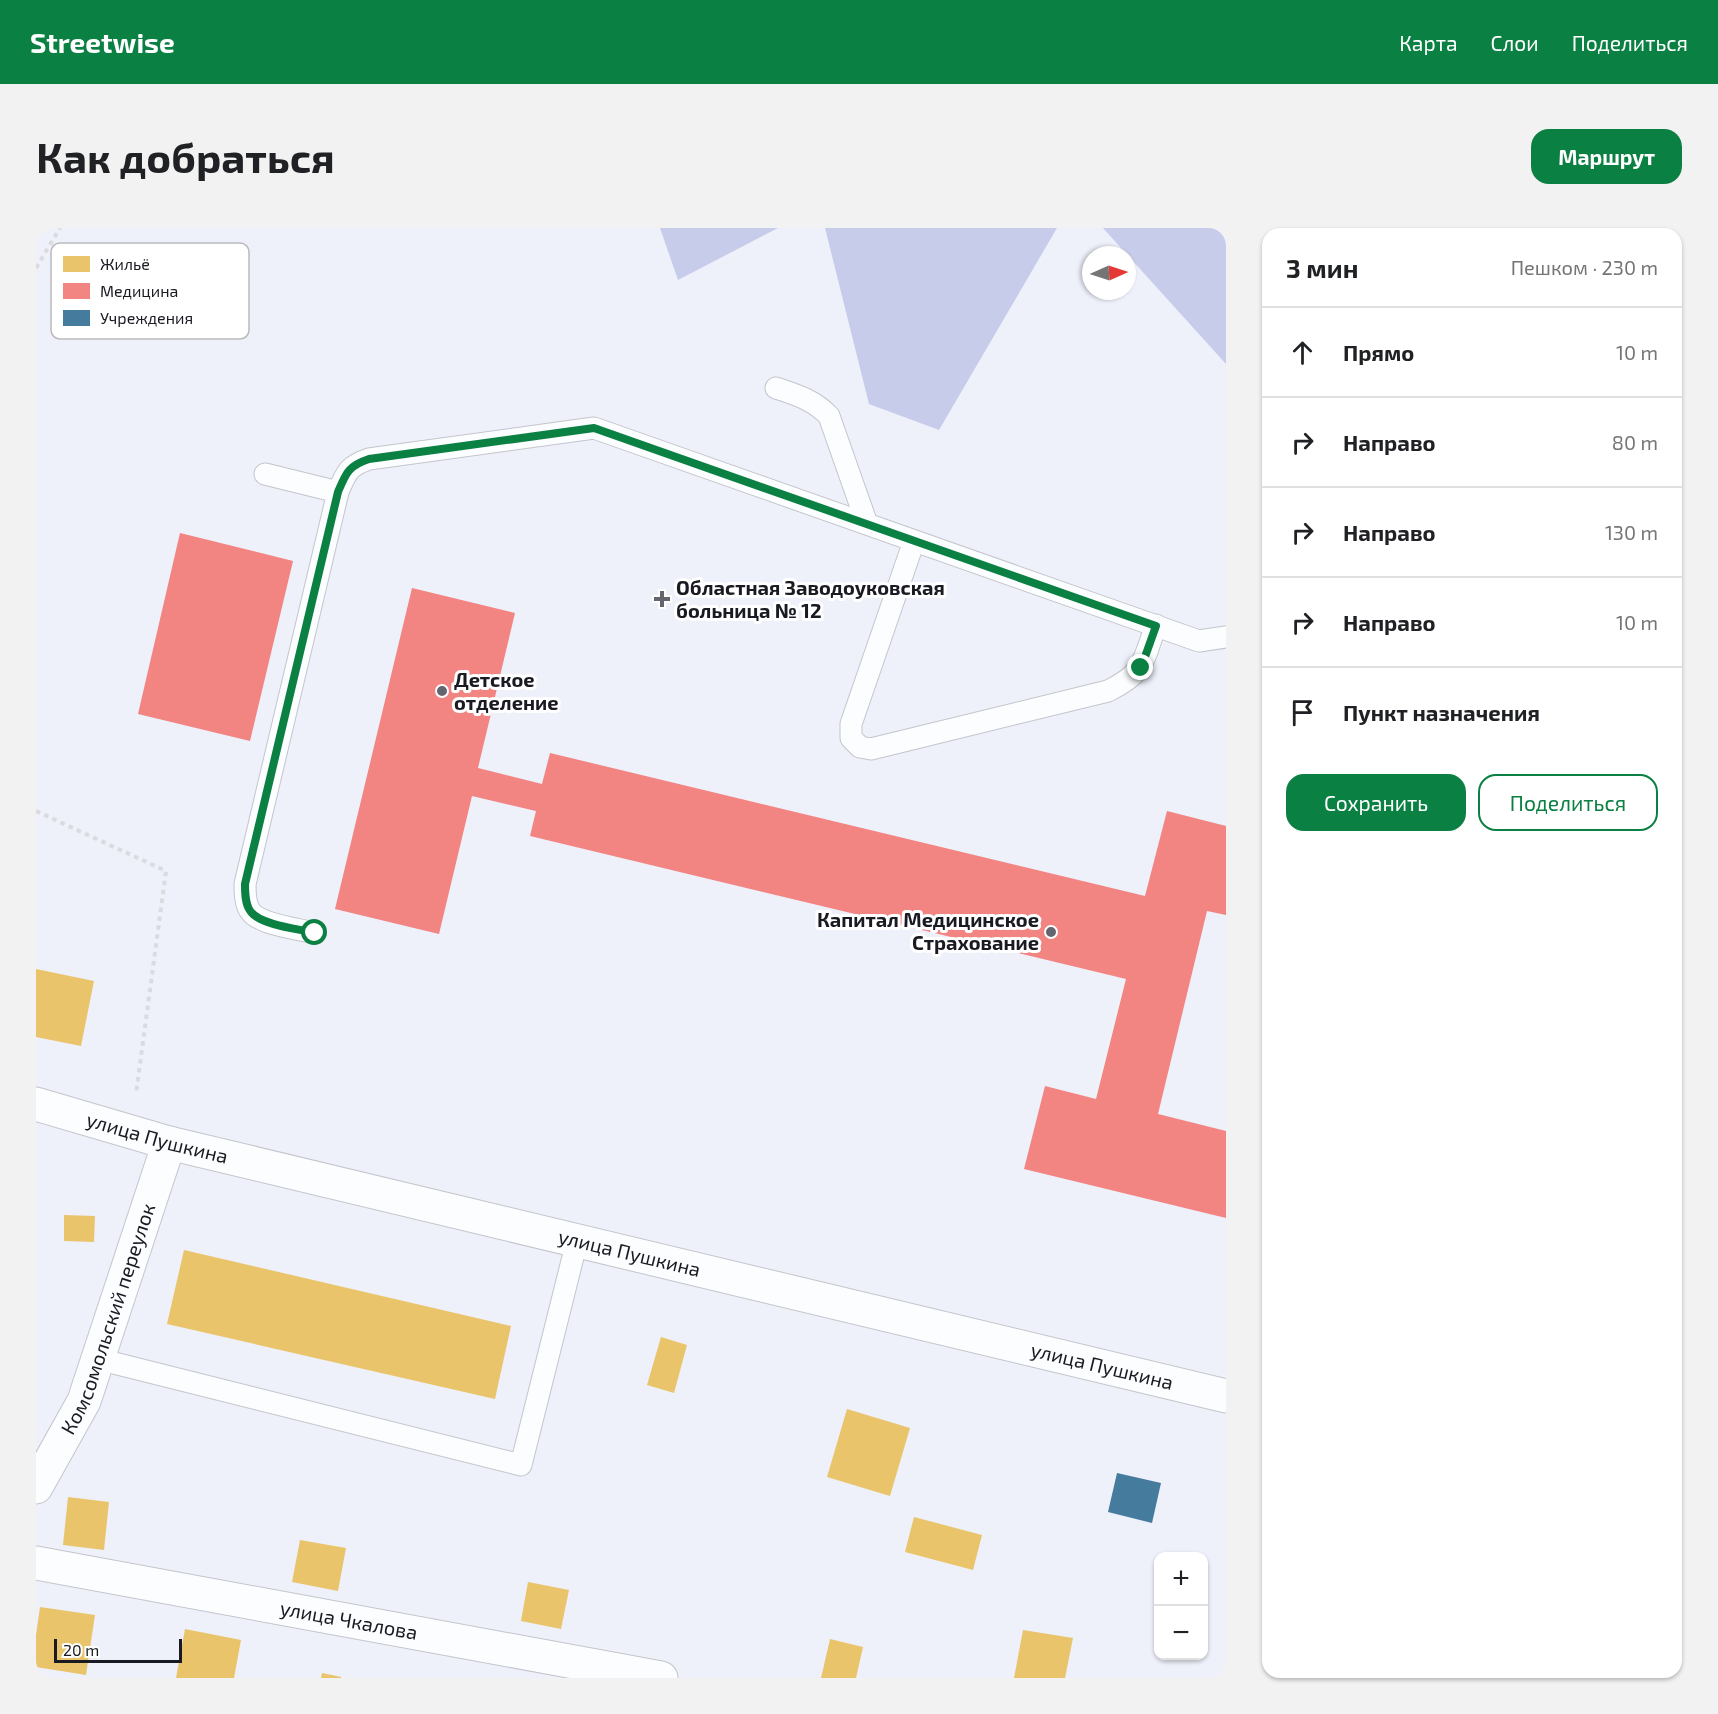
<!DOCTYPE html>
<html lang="ru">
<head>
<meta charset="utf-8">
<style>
  body { margin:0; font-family:"Exo 2",sans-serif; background:#f2f2f2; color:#202124 }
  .controls { position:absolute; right:18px; bottom:18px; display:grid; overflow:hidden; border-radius:12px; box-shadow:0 2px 4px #0004 }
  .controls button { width:54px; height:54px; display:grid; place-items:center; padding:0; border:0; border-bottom:2px solid #e0e0e0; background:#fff; color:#202124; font:30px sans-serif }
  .compass { position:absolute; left:1046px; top:18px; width:54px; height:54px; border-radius:50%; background:#fff; box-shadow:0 2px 4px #0004; rotate:87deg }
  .scale { position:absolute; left:18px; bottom:15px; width:128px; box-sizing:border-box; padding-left:6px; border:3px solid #191a22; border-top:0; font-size:16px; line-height:21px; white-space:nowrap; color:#191a22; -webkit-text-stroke:4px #fff; paint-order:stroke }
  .stop { position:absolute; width:18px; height:18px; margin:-14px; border:4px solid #0b8043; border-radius:50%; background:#fff }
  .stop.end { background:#0b8043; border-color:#fff; box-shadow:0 2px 6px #0008 }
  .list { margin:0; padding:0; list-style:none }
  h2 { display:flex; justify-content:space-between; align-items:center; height:78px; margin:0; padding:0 24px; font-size:26px }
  h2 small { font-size:20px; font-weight:400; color:#757577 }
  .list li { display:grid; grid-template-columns:39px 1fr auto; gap:18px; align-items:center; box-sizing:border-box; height:90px; padding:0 24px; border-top:2px solid #e0e0e0 }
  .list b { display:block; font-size:22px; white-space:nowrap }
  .list em { font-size:20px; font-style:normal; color:#757577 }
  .actions { display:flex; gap:12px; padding:18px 24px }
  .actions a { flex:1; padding:14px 0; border:2px solid #0b8043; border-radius:18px; text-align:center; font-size:21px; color:#0b8043 }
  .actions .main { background:#0b8043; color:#fff }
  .icon { flex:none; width:33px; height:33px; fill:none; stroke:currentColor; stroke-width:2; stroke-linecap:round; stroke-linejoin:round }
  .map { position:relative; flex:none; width:1190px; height:1450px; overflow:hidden; border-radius:18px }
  header { display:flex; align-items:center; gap:36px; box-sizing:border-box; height:84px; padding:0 30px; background:#0b8043; color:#fff }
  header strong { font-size:28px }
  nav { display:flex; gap:33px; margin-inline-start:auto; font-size:21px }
  .intro { display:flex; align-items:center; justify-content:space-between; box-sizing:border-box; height:144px; padding:0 36px }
  h1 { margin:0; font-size:42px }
  .button { padding:15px 27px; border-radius:18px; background:#0b8043; color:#fff; font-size:21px; font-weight:700 }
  main { display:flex; gap:36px; padding:0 36px }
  aside { flex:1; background:#fff; border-radius:18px; box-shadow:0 2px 4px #0004 }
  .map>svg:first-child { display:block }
  .forest { fill:#c7cceb }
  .homes { fill:#e9c46a }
  .health { fill:#f28482 }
  .public { fill:#457b9d }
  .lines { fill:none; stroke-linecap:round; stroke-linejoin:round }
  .lane-casing { stroke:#c4c5cd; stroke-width:23 }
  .street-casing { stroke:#c4c5cd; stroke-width:35 }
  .path { stroke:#dadbde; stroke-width:4; stroke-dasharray:4.5 4.5; stroke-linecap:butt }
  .lane { stroke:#fcfdfe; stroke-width:21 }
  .street { stroke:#fcfdfe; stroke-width:33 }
  .route { stroke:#0b8043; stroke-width:8 }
  .poi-dot { fill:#64656e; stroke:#fff; stroke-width:2 }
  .labels { text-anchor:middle; stroke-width:6; stroke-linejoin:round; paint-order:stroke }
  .poi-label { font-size:20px; font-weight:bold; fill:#191a22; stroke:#fff; text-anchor:start }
  .street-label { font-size:20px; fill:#191a22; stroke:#fff }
  .key { fill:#fff; stroke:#bababd; stroke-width:1.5 }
  .key-label { font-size:16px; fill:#191a22 }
</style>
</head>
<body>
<header>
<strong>Streetwise</strong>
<nav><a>Карта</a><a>Слои</a><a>Поделиться</a></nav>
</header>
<div class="intro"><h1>Как добраться</h1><a class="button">Маршрут</a></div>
<main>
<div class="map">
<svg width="1190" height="1450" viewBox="0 0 1190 1450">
  <rect width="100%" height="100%" fill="#eef0fa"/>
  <!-- forest -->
  <path class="forest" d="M624 0H742L642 52Z
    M789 0H1021L903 202 833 176Z
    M1067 0H1190V136Z"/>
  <!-- homes -->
  <path class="homes" d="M0 741 58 753 45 818 0 809Z
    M28 987 59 988 58 1014 28 1013Z
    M148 1022 475 1098 459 1171 131 1096Z
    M625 1109 651 1117 638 1165 611 1157Z
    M811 1181 874 1200 854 1268 791 1249Z
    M32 1269 73 1274 68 1322 27 1317Z
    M878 1289 946 1307 937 1342 869 1324Z
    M264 1312 310 1320 302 1363 256 1354Z
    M492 1354 533 1362 525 1401 485 1393Z
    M4 1379 59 1387 50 1447 0 1439V1407Z
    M149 1401 205 1412 198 1450H140Z
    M987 1402 1037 1410 1029 1450H978Z
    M794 1411 827 1419 820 1450H785Z
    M286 1445 305 1449V1450H285Z"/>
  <!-- health -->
  <path class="health" d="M144 305 257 333 214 513 102 486Z
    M376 360 479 385 442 540 506 556 514 525 1109 668 1131 583 1190 598V687L1171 683 1122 886 1190 903V990L988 941 1009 858 1060 871 1090 751 494 608 500 583 436 568 403 706 299 681Z"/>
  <!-- public -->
  <path class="public" d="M1081 1245 1125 1255 1116 1295 1072 1284Z"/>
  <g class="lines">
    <!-- lane casing -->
    <g class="lane-casing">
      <path id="lane" d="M740 160C761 167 778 172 793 188L831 296
        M229 246 302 264
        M878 313 815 496V510L824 519 835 521 1072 463C1109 445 1107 433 1120 397
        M279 705C263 701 225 697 215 684 209 677 209 664 209 656L302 264C310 245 312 238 333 231L558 200 1163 413 1190 409
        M62 1131 485 1237 541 1013"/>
    </g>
    <!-- street casing -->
    <g class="street-casing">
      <g id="street">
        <path id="s1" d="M0 876 133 915 1190 1168"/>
        <path id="s2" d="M0 1259 48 1173 133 915"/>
        <path id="s3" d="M0 1335 625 1450"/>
      </g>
    </g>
    <!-- path -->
    <path class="path" d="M0 40 24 0
      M0 583 130 643 100 866"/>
    <!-- lane -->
    <use href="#lane" class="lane"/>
    <!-- street -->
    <use href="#street" class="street"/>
  </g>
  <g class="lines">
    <!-- route -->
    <path class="route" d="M279 705C263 701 225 697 215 684 209 677 209 665 209 656L302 264C310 245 312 238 333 231L558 200 1120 398 1105 440"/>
  </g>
  <!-- markers -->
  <g class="poi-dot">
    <path d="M623 362h6v6h6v6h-6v6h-6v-6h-6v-6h6z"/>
    <circle cx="406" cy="463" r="6"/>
    <circle cx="1015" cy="704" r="6"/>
  </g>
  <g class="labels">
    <!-- poi labels -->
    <g class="poi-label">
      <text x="640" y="367">Областная Заводоуковская<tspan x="640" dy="23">больница № 12</tspan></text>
      <text x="418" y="459">Детское<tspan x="418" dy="23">отделение</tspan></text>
      <text x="1003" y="699" text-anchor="end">Капитал Медицинское<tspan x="1003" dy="23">Страхование</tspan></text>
    </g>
    <!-- street labels -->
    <g class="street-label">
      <text dy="7" stroke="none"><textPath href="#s1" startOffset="126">улица Пушкина</textPath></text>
      <text dy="7" stroke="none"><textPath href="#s1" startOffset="612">улица Пушкина</textPath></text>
      <text dy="7" stroke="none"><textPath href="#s2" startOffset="184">Комсомольский переулок</textPath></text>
      <text dy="7" stroke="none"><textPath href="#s1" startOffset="1098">улица Пушкина</textPath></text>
      <text dy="7" stroke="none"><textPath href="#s3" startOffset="318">улица Чкалова</textPath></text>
    </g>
  </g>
  <!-- legend -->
  <rect x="15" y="15" width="198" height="96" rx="9" class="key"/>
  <rect x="27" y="28" width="27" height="16" fill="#e9c46a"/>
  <rect x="27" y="55" width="27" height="16" fill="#f28482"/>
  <rect x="27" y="82" width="27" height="16" fill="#457b9d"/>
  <g class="key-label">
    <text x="64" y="42">Жильё</text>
    <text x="64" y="69">Медицина</text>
    <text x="64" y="96">Учреждения</text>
  </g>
</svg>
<div class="controls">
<button>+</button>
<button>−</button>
</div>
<svg class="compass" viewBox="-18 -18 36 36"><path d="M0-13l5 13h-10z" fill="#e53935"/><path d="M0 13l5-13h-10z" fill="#757577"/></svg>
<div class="scale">20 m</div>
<div class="stop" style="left:279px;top:705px"></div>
<div class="stop end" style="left:1105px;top:440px"></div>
</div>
<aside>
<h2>3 мин<small>Пешком · 230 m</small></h2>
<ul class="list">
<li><svg class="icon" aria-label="ahead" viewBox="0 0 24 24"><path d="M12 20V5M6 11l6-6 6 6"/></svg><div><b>Прямо</b></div><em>10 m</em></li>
<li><svg class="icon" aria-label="right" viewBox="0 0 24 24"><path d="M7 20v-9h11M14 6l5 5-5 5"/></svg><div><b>Направо</b></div><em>80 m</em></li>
<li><svg class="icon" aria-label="right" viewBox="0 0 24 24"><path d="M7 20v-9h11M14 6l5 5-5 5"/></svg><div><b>Направо</b></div><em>130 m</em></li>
<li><svg class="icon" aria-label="right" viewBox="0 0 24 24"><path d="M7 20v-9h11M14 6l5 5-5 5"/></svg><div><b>Направо</b></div><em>10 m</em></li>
<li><svg class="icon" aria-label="arrive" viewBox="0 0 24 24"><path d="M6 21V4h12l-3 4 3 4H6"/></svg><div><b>Пункт назначения</b></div></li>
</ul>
<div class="actions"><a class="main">Сохранить</a><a>Поделиться</a></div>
</aside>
</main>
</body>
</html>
